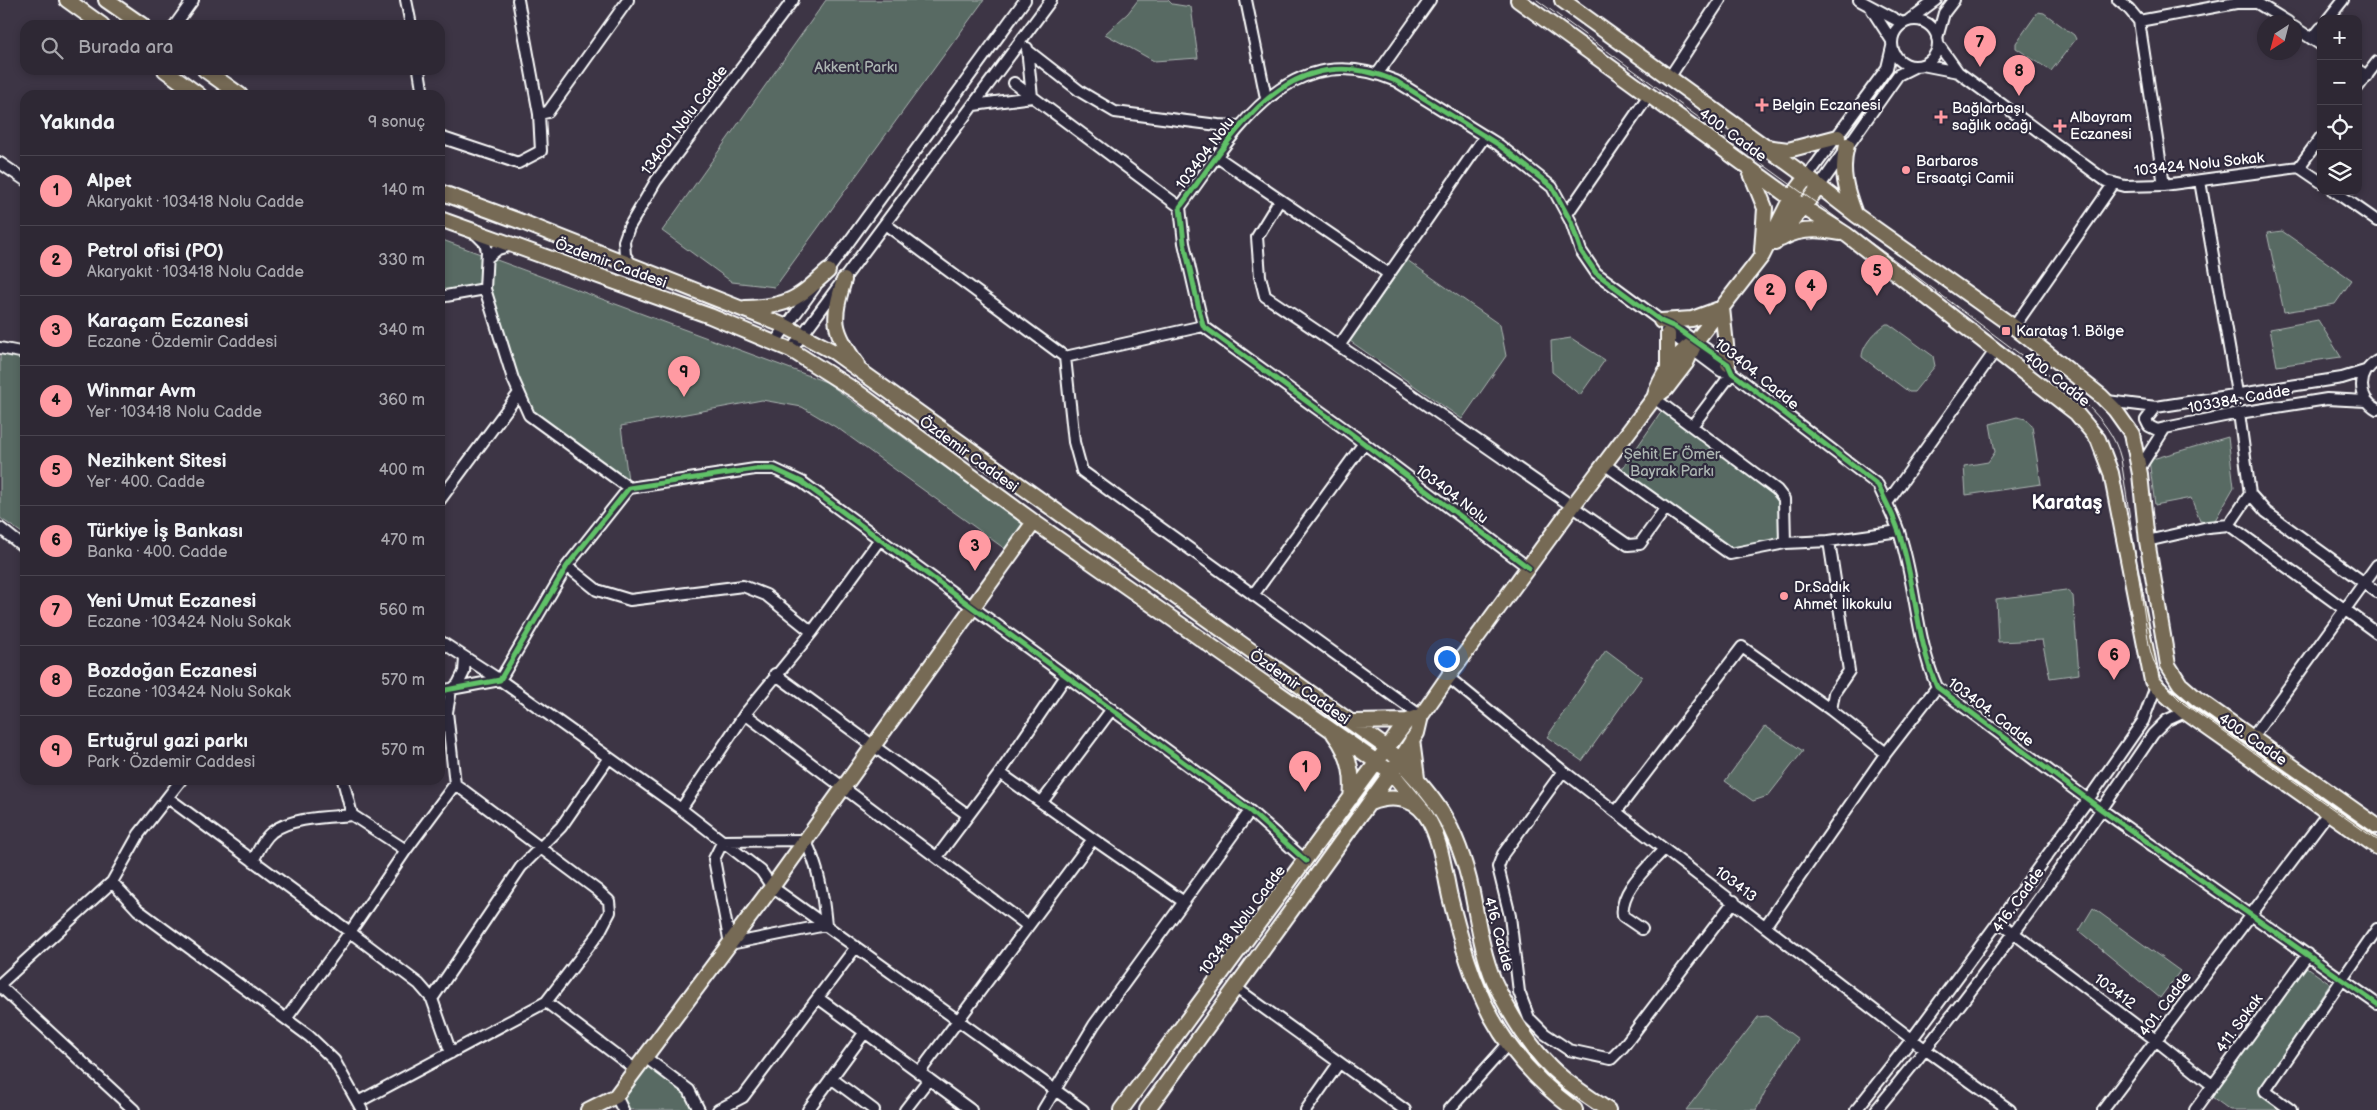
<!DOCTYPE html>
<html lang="tr">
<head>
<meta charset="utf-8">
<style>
  body { margin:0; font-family:"Balsamiq Sans",sans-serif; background:#3a3440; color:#f1f3f6 }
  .controls { position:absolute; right:15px; top:15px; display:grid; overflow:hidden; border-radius:10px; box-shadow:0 2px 8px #0003 }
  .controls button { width:45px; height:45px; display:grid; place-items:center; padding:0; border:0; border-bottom:1px solid #49444f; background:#2e2834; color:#f1f3f6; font:25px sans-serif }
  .compass { position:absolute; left:2257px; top:15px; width:45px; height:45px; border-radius:50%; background:#2e2834; box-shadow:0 2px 8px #0003; rotate:216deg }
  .you { position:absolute; left:1446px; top:658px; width:18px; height:18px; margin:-12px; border:4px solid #fff; border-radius:50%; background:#1a73e8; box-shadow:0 0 0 8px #1a73e833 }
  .badge { display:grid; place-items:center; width:32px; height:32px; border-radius:50%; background:#ff9aa2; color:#111; font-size:16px; font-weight:700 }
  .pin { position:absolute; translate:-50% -41px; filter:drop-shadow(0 1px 2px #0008) }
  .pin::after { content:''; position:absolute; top:26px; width:18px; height:15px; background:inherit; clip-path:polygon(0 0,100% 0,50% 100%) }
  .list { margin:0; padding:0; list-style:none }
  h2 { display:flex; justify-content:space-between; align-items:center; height:65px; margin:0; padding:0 20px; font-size:21px }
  h2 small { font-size:16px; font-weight:400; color:#a7a6ac }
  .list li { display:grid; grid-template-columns:32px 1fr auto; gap:15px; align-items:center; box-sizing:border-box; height:70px; padding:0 20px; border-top:1px solid #49444f }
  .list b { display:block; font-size:19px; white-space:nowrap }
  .list p { margin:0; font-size:16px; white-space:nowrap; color:#a7a6ac }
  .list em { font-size:16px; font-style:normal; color:#a7a6ac }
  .icon { flex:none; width:28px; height:28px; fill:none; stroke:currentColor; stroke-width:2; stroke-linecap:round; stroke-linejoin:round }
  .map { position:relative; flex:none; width:2377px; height:1110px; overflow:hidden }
  .search { position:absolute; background:#2e2834; box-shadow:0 2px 8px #0003; left:20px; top:20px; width:425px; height:55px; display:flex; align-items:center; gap:12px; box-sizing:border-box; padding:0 18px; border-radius:15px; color:#a7a6ac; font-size:19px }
  .panel { position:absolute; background:#2e2834; box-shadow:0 2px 8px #0003; left:20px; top:90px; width:425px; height:695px; border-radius:15px }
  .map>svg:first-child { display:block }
  .green { fill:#586b64; stroke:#acb5b2 }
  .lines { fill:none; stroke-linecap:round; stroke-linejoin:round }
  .minor-casing { stroke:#fff; stroke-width:14 }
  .major-casing { stroke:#fff; stroke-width:18 }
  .minor { stroke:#2f2a3d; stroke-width:10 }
  .major { stroke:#766a54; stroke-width:14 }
  .tram { stroke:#fff; stroke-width:1 }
  .cycleway-casing { stroke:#2f2a3d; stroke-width:8 }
  .cycleway { stroke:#61c268; stroke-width:5 }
  .poi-dot { fill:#ff9aa2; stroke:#2f2a3d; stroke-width:2 }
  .labels { text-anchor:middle; stroke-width:4.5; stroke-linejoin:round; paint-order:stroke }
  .park-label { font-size:15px; fill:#acb5b2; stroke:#2f2a3d }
  .poi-label { font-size:15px; fill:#fff; stroke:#2f2a3d; text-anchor:start }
  .street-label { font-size:15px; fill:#fff; stroke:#2f2a3d }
  .district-label { font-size:20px; font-weight:bold; fill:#fff; stroke:#2f2a3d }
</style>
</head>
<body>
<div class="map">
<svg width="2377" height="1110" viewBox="0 0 2377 1110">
  <rect width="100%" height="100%" fill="#3d3545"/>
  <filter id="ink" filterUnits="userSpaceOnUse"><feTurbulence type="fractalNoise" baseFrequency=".02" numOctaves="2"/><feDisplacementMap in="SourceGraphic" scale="10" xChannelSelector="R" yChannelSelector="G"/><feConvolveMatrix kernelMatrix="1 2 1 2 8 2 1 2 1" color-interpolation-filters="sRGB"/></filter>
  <g filter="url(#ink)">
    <!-- green -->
    <path class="green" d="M826 0H984L775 287 732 282 662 231Z
      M1138 0H1168L1172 4 1191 7 1198 58 1154 61 1105 34 1128 13Z
      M2038 12 2044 13 2074 35 2076 39 2051 71 2016 48V43Z
      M2282 231 2352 280 2335 304 2284 312 2267 233Z
      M440 239 826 382 1030 528 1012 554 839 429 802 407 762 400 621 426 629 488 529 415 485 289 440 297Z
      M1407 260 1500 325 1506 356 1462 419 1350 341Z
      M2318 320 2341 357 2277 366 2270 329Z
      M1886 324H1889L1933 356 1935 366 1914 392H1909L1862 357C1862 345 1876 331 1886 324Z
      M1571 338 1605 360 1580 395 1552 372 1551 341Z
      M0 354 25 358V535L0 518Z
      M1662 411 1778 497 1780 524 1779 540 1772 543 1730 547 1622 469Z
      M2017 417 2026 419 2032 426 2041 484 1966 495 1964 466 1988 462 1995 452 1990 424Z
      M2228 437 2234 487 2214 522 2200 521 2191 498 2155 505 2149 460Z
      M2066 590 2073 596 2079 674 2050 678 2042 640 1998 642 1996 599Z
      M1606 650 1642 677 1582 761 1547 737Z
      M1765 726 1803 751 1768 796 1753 801 1725 781Z
      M2093 908 2180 971 2160 998 2079 931Z
      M2305 966 2330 984 2259 1090 2281 1110H2230L2212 1097Z
      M1767 1016 1798 1039 1766 1090 1756 1110H1686L1758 1017Z
      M645 1057 689 1090 699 1110H623L616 1096Z"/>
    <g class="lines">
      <!-- minor casing -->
      <g class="minor-casing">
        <path id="minor" d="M406 0 411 25
          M1246 0 1266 98
          M1859 0 1902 23
          M2118 0 2129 9 2139 21 2164 185
          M1872 10 1892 41
          M2328 19 2343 0
          M1909 20 1936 0
          M1892 43a23 23 0 1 1 46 0a23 23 0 1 1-46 0Z
          M2139 21 2236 3H2257L2288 22
          M175 25 193 0
          M2294 27 2321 45
          M1937 38 1944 13 1954 0
          M2312 39 2321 28
          M1938 44 1958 72 2106 181 2125 186 2164 185 2299 167
          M1027 50 1081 92 1115 112 1218 125 1240 126
          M1922 65 1958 72
          M419 70 423 95
          M2358 70 2367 76
          M1378 73 1430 0
          M1669 78 1720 0
          M1014 83 1180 207
          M2358 87 2377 62
          M974 105 1032 97 1027 48
          M539 114 548 112 628 0
          M440 137 518 163 541 151 539 114 518 0
          M2321 137 2299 167 2321 182
          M1217 157 1389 274
          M0 163 25 180
          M1807 177 1887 68 1892 47
          M2200 181 2237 393
          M1819 187 1898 75 1916 66
          M2334 191 2377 221
          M1279 201 1257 237 1260 276 1265 296 1412 395 1628 545 1640 544 1665 509
          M1567 214 1649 95
          M885 224 1065 357
          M475 233 485 243 487 251 485 289 513 379 529 415 629 488
          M488 257 498 249 512 245
          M632 266 625 255 624 241 629 227 656 181 793 0
          M824 276 1025 0
          M440 297 485 289
          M1203 326 1065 357 1074 442 1082 471 1421 716
          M2014 327 2114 183
          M1666 330 1721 371 1732 373
          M775 342 815 287
          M1339 346 1485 136
          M0 348 25 353
          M791 350 1051 0
          M2377 361C2357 373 2357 398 2377 409
          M1654 398 1777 490 1784 499 1785 543
          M2107 401 2156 407 2342 378 2365 371
          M2156 407 2146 420 2149 426 2157 430 2165 428
          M2239 413 2250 494 2266 512 2377 592
          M1692 426 1732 373
          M1604 464 1730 554 1785 543 1829 541 1899 531
          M2139 469 2165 428 2239 413 2327 399 2366 401
          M440 500 519 393
          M1887 503 1995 351
          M2229 525 2250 494
          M0 528 25 548
          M1829 541 1849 671 1834 693 1831 710 1886 753
          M2147 541 2208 527 2229 525 2377 633
          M567 566 597 590 630 600 743 586 766 595 812 632
          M1529 568 1349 432 1203 326 1184 243 1180 207C1236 132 1286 35 1396 81L1499 145 1552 187 1571 222 1581 251 1596 273 1661 321 1675 327 1728 364 1732 373 1878 485C1887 505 1897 521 1902 542 1916 590 1917 641 1937 687L2102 810 2377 1004
          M1253 595 1364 443
          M440 641 500 680 681 809 761 871 772 887 1083 1110
          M465 658 464 672 458 684 451 690 447 712 455 784 597 890 609 901 610 912 599 933 546 1002
          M775 674 968 815
          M1448 677 1563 771 1664 849 1926 1050 2010 1110
          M440 691 500 680 567 566 629 488 755 469H774L802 482 1250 811 1306 861
          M745 714 1028 926
          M2252 738 2377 565
          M1563 771 1503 854 1498 867 1510 916 1519 992 1529 1018 1545 1034 1569 1050 1611 1059 1623 1047 1734 901
          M181 780 139 834 112 882 138 910 309 1036 334 1060 362 1110
          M343 780 352 815 406 850
          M168 798 350 932 406 850 455 784
          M1042 802 1112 709
          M681 809 745 714 812 632 880 539
          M1616 812 1742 647 1831 710
          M1093 839 1184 902
          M805 840C819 867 823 895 826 925L730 944 714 859 723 841Z
          M937 857 1000 773 1066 676
          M253 861C258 851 263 839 272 832 290 817 330 817 352 815
          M1999 922 2157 1041 2212 1085
          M1766 925 1886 753 1937 687
          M1642 929 1623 916C1619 891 1648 867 1664 849
          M0 984 112 882
          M0 986 134 1110
          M1236 988 1405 1110
          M818 998 971 1110
          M432 999 521 867 561 827 608 759
          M286 1019 350 932 419 984 432 999 451 1053
          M645 1057 689 1090 699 1110
          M919 1073 1093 839 1000 773
          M831 1078 874 1110
          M616 1096 623 1110
          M358 1102 546 1002 636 1070
          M718 1110 743 1097 856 947
          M808 1110 865 1032
          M905 1110 929 1079
          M1043 1110 1094 1025 1250 811
          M1306 1110 1339 1063
          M1449 1110 1507 1045
          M1856 1110 1912 1039 2088 800 2143 721 2156 686
          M1876 1110C1976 990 2066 863 2153 734L2167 720 2185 712
          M2103 1110 2328 813
          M2195 1110 2308 954
          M2291 1110 2265 1091 2377 929"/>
      </g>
      <!-- major casing -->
      <g class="major-casing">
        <path id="major" d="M67 0 102 25
          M106 0 142 25
          M1518 0 1803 207 1847 235 2076 413 2098 439 2111 473 2152 681 2156 686 2185 712 2377 847
          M1562 0 1807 177 1856 215 2014 327 2101 396 2115 410 2132 434 2140 474 2147 541 2168 665 2180 684 2196 698 2377 826
          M165 70 199 95
          M205 70 240 95
          M1847 145C1840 171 1846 190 1855 214
          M1766 147 1788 150 1838 137
          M1748 166 1765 208 1762 251
          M440 192 522 222 785 326 834 352 1387 748C1435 796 1457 824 1472 892 1478 922 1482 953 1494 981 1511 1017 1533 1054 1564 1079 1578 1090 1593 1100 1608 1110
          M440 219 710 316 791 350 856 391 1034 522 1391 772 1424 812
          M1781 239C1798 228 1821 229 1840 233
          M1775 243 1819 187
          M844 280C832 320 832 329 857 364
          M745 308C788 307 797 299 828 271
          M1661 321 1692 319 1722 308 1728 364
          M1668 334V368
          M1654 398C1661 375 1674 357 1693 343
          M1354 722 1407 721
          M1334 734C1349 753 1354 775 1351 798
          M1412 740 1417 778
          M1370 803C1388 796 1412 796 1425 814 1441 837 1444 870 1450 897 1473 990 1495 1051 1575 1110
          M588 1110 616 1096 772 887 1034 522
          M1121 1110 1407 721 1421 716
          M1147 1110 1400 760 1417 733 1421 716 1448 677 1572 507 1654 398 1666 389 1686 363 1696 341 1762 256 1791 198 1807 177"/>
      </g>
      <!-- minor -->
      <use href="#minor" class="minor"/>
      <!-- major -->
      <use href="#major" class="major"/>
      <!-- tram -->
      <path class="tram" d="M1537 0 1900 264 2085 403C2102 420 2115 435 2121 459L2149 645C2154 669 2165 686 2183 703L2377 840"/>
      <!-- cycleway casing -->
      <g class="cycleway-casing">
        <path id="cycleway" d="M1529 568 1349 432 1203 326 1184 243 1180 207C1236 132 1286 35 1396 81L1499 145 1552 187 1571 222 1581 251 1596 273 1661 321 1675 327 1728 364 1732 373 1878 485C1887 505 1897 521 1902 542 1916 590 1917 641 1937 687L2102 810 2377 1004
          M440 691 500 680 567 566 629 488 755 469H774L802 482 1250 811 1306 861"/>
      </g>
      <!-- cycleway -->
      <use href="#cycleway" class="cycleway"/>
    </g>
  </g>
  <!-- markers -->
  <g class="poi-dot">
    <path d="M1759.5 97.5h5v5h5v5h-5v5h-5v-5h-5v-5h5z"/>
    <path d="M1938.5 109.5h5v5h5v5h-5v5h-5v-5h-5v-5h5z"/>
    <path d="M2057.5 118.5h5v5h5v5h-5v5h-5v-5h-5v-5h5z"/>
    <circle cx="1906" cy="170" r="5"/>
    <rect x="2001" y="326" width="10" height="10" rx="2.5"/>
    <circle cx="1784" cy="596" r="5"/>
  </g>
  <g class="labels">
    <!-- park labels -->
    <g class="park-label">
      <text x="856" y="72">Akkent Parkı</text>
      <text x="1672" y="459">Şehit Er Ömer<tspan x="1672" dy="17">Bayrak Parkı</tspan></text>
    </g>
    <!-- poi labels -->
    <g class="poi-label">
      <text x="1772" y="110">Belgin Eczanesi</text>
      <text x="1952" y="113">Bağlarbaşı<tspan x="1952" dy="17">sağlık ocağı</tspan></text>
      <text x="2070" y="122">Albayram<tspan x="2070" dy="17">Eczanesi</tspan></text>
      <text x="1916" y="166">Barbaros<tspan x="1916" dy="17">Ersaatçi Camii</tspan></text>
      <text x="2016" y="336">Karataş 1. Bölge</text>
      <text x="1794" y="592">Dr.Sadık<tspan x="1794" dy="17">Ahmet İlkokulu</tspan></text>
    </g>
    <!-- street labels -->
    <g class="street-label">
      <text transform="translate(684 120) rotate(-53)" y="5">134001 Nolu Cadde</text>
      <text transform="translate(1733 135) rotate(36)" y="5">400. Cadde</text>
      <text transform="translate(1205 153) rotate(-53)" y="5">103404 Nolu</text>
      <text transform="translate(2199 164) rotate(-6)" y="5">103424 Nolu Sokak</text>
      <text transform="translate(611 263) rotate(20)" y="5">Özdemir Caddesi</text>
      <text transform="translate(1757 374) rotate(39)" y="5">103404. Cadde</text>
      <text transform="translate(2057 379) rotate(38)" y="5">400. Cadde</text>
      <text transform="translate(2239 399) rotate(-10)" y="5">103384. Cadde</text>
      <text transform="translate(969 454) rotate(36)" y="5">Özdemir Caddesi</text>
      <text transform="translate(1452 494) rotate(37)" y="5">103404 Nolu</text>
      <text transform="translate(1300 687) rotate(35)" y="5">Özdemir Caddesi</text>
      <text transform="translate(1991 712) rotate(37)" y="5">103404. Cadde</text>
      <text transform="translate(2253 739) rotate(35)" y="5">400. Cadde</text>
      <text transform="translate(1736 884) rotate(37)" y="5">103413</text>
      <text transform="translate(2018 900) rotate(-54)" y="5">416. Cadde</text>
      <text transform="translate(1242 920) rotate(-53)" y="5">103418 Nolu Cadde</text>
      <text transform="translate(1499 934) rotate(75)" y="5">416. Cadde</text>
      <text transform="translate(2115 991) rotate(37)" y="5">103412</text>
      <text transform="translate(2165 1004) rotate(-53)" y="5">401. Cadde</text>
      <text transform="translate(2239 1023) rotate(-54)" y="5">411. Sokak</text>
    </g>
    <!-- district labels -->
    <g class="district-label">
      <text x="2067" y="509">Karataş</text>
    </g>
  </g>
</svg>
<div class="controls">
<button>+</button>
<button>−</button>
<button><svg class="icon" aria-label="locate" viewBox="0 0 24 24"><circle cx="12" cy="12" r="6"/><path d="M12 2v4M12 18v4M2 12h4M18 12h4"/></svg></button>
<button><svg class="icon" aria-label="layers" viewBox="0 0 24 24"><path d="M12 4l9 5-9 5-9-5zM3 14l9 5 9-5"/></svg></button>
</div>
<svg class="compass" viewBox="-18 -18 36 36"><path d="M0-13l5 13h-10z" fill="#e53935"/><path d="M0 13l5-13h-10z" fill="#a7a6ac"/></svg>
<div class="you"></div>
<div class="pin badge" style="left:1305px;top:792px">1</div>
<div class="pin badge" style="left:1770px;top:315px">2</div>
<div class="pin badge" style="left:975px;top:571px">3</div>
<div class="pin badge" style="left:1811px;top:311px">4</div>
<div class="pin badge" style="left:1877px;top:296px">5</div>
<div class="pin badge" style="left:2114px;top:680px">6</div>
<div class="pin badge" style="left:1980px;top:67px">7</div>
<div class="pin badge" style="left:2019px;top:96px">8</div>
<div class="pin badge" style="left:684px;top:397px">9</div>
<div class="search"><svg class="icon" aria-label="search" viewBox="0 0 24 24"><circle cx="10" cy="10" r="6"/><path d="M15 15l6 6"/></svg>Burada ara</div>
<section class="panel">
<h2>Yakında<small>9 sonuç</small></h2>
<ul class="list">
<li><span class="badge">1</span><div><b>Alpet</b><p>Akaryakıt · 103418 Nolu Cadde</p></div><em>140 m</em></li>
<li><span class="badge">2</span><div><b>Petrol ofisi (PO)</b><p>Akaryakıt · 103418 Nolu Cadde</p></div><em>330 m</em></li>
<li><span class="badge">3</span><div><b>Karaçam Eczanesi</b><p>Eczane · Özdemir Caddesi</p></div><em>340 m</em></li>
<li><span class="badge">4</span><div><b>Winmar Avm</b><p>Yer · 103418 Nolu Cadde</p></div><em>360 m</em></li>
<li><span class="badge">5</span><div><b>Nezihkent Sitesi</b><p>Yer · 400. Cadde</p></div><em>400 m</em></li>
<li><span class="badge">6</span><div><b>Türkiye İş Bankası</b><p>Banka · 400. Cadde</p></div><em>470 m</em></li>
<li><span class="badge">7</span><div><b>Yeni Umut Eczanesi</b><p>Eczane · 103424 Nolu Sokak</p></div><em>560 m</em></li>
<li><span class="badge">8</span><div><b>Bozdoğan Eczanesi</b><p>Eczane · 103424 Nolu Sokak</p></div><em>570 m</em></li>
<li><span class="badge">9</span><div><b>Ertuğrul gazi parkı</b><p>Park · Özdemir Caddesi</p></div><em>570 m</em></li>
</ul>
</section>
</div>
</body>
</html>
